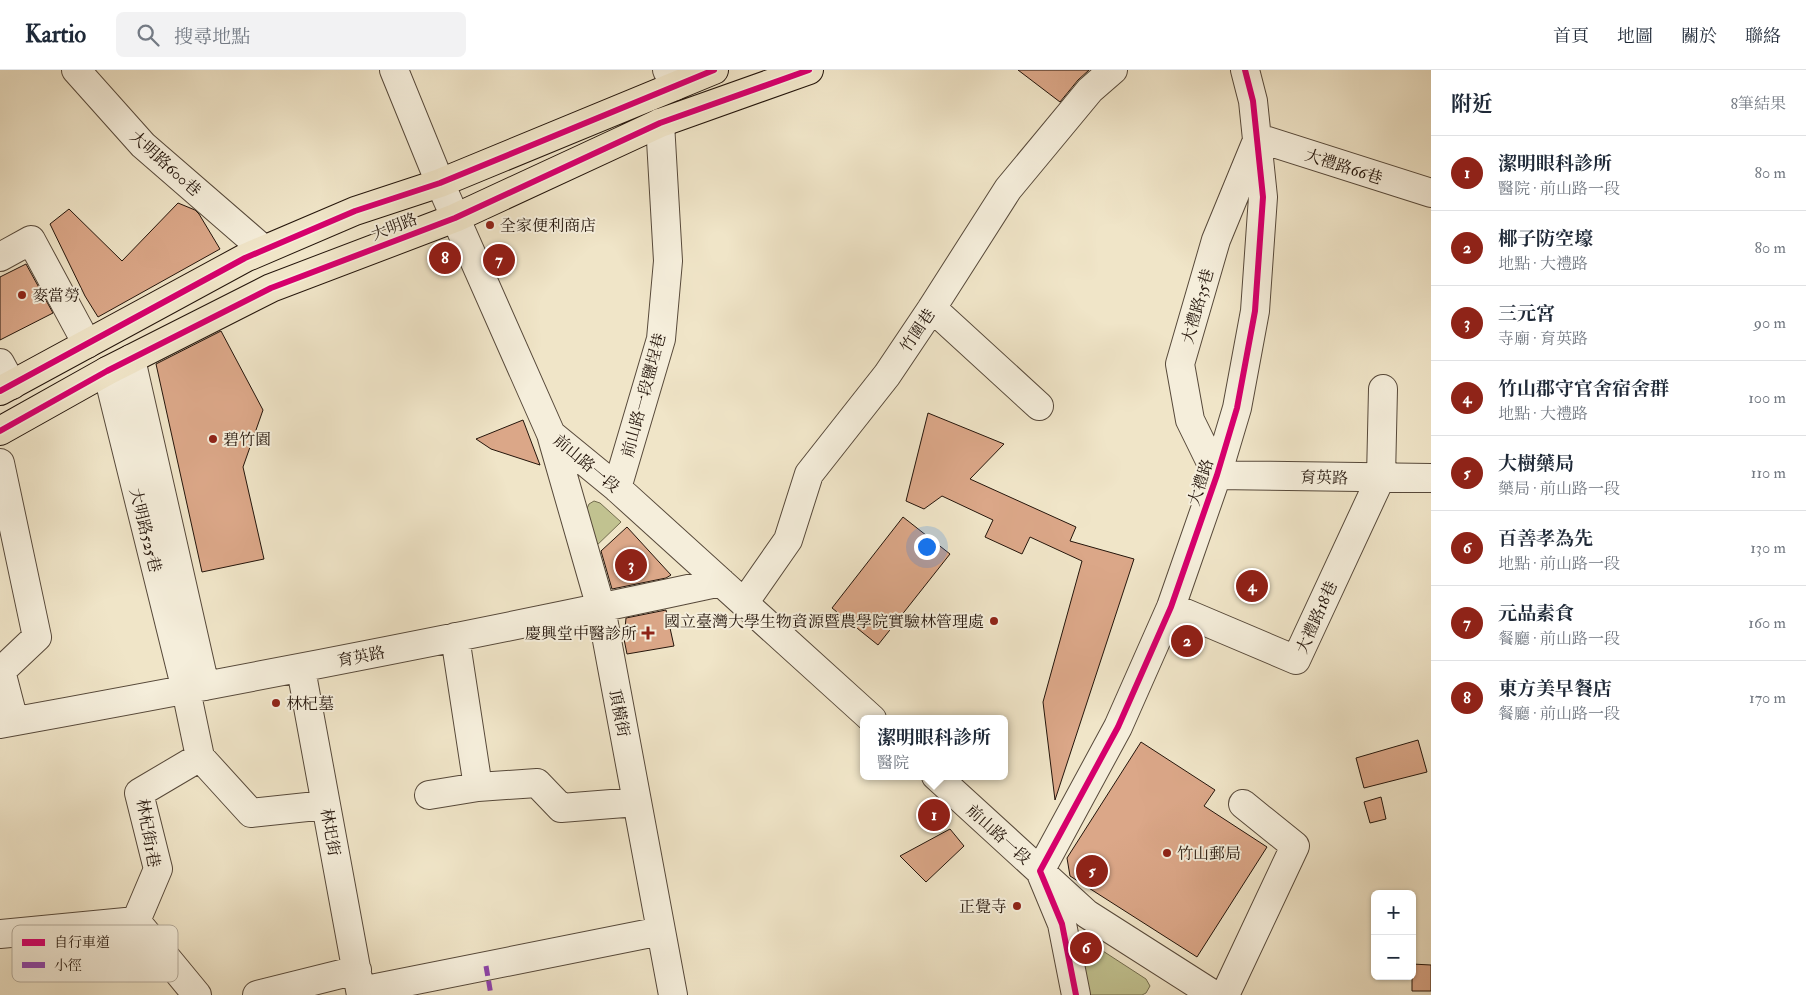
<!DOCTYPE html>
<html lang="zh-TW">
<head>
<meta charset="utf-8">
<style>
  body { margin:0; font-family:"IM FELL Double Pica","Noto Serif TC",serif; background:#f2f2f3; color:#1f2937 }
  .controls { position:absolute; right:15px; bottom:15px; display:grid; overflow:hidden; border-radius:8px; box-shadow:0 1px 4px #0004 }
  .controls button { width:45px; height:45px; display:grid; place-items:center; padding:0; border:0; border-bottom:1px solid #e0e1e3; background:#fff; color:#1f2937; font:25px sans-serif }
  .you { position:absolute; left:926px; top:476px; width:18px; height:18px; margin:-12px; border:4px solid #fff; border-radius:50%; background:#1a73e8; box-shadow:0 0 0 8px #1a73e833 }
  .badge { display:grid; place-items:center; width:32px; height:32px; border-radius:50%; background:#8f2418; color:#fff; font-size:16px; font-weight:700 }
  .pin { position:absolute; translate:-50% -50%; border:2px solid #fff; box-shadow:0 1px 5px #0006 }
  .popup { position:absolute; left:860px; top:645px; width:148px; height:65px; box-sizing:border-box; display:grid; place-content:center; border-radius:8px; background:#fff; filter:drop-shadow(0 1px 4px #0005); font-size:16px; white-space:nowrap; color:#747a83 }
  .popup b { font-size:19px; color:#1f2937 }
  .popup::after { content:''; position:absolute; left:50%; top:100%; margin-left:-10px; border:10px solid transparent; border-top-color:#fff }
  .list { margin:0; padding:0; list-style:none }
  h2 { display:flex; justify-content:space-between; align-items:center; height:65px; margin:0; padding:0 20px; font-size:21px }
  h2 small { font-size:16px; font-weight:400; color:#747a83 }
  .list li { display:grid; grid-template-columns:32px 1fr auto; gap:15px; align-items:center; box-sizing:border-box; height:75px; padding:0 20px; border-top:1px solid #e0e1e3 }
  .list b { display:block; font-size:19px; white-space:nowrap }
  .list p { margin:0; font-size:16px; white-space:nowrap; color:#747a83 }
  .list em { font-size:16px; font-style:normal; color:#747a83 }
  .icon { flex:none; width:28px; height:28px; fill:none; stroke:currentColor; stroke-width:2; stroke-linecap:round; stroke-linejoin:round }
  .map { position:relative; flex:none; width:1431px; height:925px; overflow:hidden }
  header { display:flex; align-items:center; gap:30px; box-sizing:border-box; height:70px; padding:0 25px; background:#fff; border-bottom:1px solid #e0e1e3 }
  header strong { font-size:24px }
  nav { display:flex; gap:28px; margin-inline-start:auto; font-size:18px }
  .search { width:350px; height:45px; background:#f2f2f3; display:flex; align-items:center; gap:12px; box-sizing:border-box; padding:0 18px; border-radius:8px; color:#747a83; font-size:19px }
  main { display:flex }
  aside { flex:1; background:#fff }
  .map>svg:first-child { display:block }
  .green { fill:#c1c290; stroke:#726c4e }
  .building { fill:#dba788; stroke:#24150b }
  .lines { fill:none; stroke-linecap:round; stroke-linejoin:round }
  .minor-casing { stroke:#57493a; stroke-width:30 }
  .major-casing { stroke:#24150b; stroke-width:30 }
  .minor { stroke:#f5eedb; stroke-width:28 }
  .major { stroke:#f0e5c8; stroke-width:28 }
  .quiet { stroke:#8e44ad; stroke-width:5; stroke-dasharray:10 5; stroke-linecap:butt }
  .cycleway-casing { stroke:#f5eedb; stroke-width:9 }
  .cycleway { stroke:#d6006c; stroke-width:6 }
  .poi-dot { fill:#8f2418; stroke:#f5eedb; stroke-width:2 }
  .labels { text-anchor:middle; stroke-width:4; stroke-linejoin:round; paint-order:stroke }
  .street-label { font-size:16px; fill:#24150b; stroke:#f5eedb }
  .poi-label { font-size:16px; fill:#24150b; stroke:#f5eedb; text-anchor:start }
  .key { fill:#f5eedb; stroke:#b6ad9d; stroke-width:1 }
  .key-label { font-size:14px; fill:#24150b }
</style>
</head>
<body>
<header>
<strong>Kartio</strong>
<div class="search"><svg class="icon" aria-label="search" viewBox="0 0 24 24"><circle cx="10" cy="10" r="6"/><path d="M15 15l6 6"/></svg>搜尋地點</div>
<nav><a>首頁</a><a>地圖</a><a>關於</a><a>聯絡</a></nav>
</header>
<main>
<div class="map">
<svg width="1431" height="925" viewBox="0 0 1431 925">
  <rect width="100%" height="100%" fill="#f0e5c8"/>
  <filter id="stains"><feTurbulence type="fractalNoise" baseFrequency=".004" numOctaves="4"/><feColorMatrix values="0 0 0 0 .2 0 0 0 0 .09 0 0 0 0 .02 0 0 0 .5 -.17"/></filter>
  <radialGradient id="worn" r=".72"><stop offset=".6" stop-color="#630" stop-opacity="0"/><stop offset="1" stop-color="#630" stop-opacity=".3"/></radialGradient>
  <!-- green -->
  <path class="green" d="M594 431 600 433 621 452 593 479 585 443 589 434Z
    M1082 872H1089L1146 909 1150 916 1146 923 1142 925H1089L1079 877Z"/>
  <!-- building -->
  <path class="building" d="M1018 0H1089L1078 10 1060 32Z
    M178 133 195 140 199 144 220 179 98 247 85 226 50 154 69 139 122 191Z
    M26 194 53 243 0 270V207Z
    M221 261 263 340 243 397 264 489 202 502 156 294Z
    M928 343 1004 374 970 409 1076 457 1070 471 1134 489 1055 730 1043 632 1082 491 1030 467 1022 484 985 467 993 450 942 426 924 439 906 431Z
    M523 350 540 395 491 379 476 369Z
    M903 447 950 484 878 575 832 538Z
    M627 457 671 505 666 508 612 519 601 481Z
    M666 540 674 576 627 584 624 569 626 548Z
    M1418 670 1427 702 1364 718 1356 688Z
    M1141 672 1215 720 1204 736 1267 777 1197 887 1070 806 1067 788Z
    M1381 727 1386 749 1370 753 1364 732Z
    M950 759 964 776 926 812 900 786Z
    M1412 894 1431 895V921H1412Z"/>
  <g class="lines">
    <!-- minor casing -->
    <g class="minor-casing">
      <path id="minor" d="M76 0 143 75 263 179
        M394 0 440 113 551 364 617 418 872 649
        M667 0 675 16
        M1431 123 1258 68 1216 170 1180 294 1190 350 1217 405 1431 408
        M0 187 31 170 87 274
        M932 238 1039 336
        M131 289 205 616
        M0 293 12 315
        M107 301 186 620 200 687 251 743 326 735
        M551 364 601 538 673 925
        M0 393 37 567 1 601 14 651
        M617 418 661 269 668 191 660 53
        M744 533 788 470 809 404 887 305 932 238 1008 119 1090 20 1113 0
        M1171 537 1296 590 1381 407 1383 319
        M455 567 478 717
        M301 599 361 925
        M0 654C241 610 481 564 721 512
        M936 706 1087 844 1214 925
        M429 725 478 717 537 713 561 738 637 732
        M136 851 197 925
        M0 864 136 851 158 799 139 723 200 687
        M361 921 661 861
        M257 925 357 900
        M1076 925 1062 854 1040 801 1118 657 1171 537 1217 405 1237 338 1255 241 1263 127 1253 31 1245 0
        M1225 925 1295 776 1243 734"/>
    </g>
    <!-- major casing -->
    <g class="major-casing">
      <path id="major" d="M0 321 245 188 355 141 440 113 714 0
        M0 361 107 301 271 218 455 148 660 53 809 0"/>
    </g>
    <!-- minor -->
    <use href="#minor" class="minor"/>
    <!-- major -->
    <use href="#major" class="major"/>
    <!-- quiet -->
    <path class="quiet" d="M486 896 491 925"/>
    <!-- cycleway casing -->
    <g class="cycleway-casing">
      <path id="cycleway" d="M0 321 245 188 355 141 440 113 714 0
        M0 361 107 301 271 218 455 148 660 53 809 0
        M1076 925 1062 854 1040 801 1118 657 1171 537 1217 405 1237 338 1255 241 1263 127 1253 31 1245 0"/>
    </g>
    <!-- cycleway -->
    <use href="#cycleway" class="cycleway"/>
  </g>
  <!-- markers -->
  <g class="poi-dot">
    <circle cx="490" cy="155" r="5"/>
    <circle cx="22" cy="225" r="5"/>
    <circle cx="213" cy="369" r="5"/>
    <circle cx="994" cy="551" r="5"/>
    <path d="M645.5 555.5h5v5h5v5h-5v5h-5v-5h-5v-5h5z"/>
    <circle cx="276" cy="633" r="5"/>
    <circle cx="1167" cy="783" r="5"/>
    <circle cx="1017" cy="836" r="5"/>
  </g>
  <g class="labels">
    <!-- street labels -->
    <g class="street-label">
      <text transform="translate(166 93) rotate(42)" y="6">大明路600巷</text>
      <text transform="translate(1344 96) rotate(18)" y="6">大禮路66巷</text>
      <text transform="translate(394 156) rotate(-21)" y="6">大明路</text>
      <text transform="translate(1197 236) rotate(-74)" y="6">大禮路35巷</text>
      <text transform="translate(917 260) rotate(-56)" y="6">竹圍巷</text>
      <text transform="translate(643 325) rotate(-75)" y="6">前山路一段鹽埕巷</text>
      <text transform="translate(587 393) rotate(40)" y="6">前山路一段</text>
      <text transform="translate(1324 407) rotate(1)" y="6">育英路</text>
      <text transform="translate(1200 412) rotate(-72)" y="6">大禮路</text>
      <text transform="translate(146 460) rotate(76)" y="6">大明路525巷</text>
      <text transform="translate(1316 547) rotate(-66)" y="6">大禮路18巷</text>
      <text transform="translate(361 586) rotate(-11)" y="6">育英路</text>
      <text transform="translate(620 643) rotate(79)" y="6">頂橫街</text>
      <text transform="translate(331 762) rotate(80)" y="6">林圯街</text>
      <text transform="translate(149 763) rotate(80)" y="6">林杞街1巷</text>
      <text transform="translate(999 764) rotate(42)" y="6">前山路一段</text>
    </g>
    <!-- poi labels -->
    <g class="poi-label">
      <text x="500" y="161">全家便利商店</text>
      <text x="32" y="231">麥當勞</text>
      <text x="223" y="375">碧竹園</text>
      <text x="984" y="557" text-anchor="end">國立臺灣大學生物資源暨農學院實驗林管理處</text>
      <text x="637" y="569" text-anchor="end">慶興堂中醫診所</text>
      <text x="286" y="639">林杞墓</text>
      <text x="1177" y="789">竹山郵局</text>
      <text x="1007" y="842" text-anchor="end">正覺寺</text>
    </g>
  </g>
  <!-- legend -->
  <rect x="12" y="855" width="166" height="57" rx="8" class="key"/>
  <rect x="22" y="869" width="23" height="7" fill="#d6006c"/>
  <rect x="22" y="892" width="23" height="6" fill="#8e44ad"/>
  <g class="key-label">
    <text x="54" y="877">自行車道</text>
    <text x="54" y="900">小徑</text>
  </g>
  <rect width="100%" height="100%" filter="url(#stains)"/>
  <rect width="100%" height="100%" fill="url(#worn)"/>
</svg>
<div class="controls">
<button>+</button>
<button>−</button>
</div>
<div class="you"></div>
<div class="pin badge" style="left:934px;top:745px">1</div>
<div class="popup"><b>潔明眼科診所</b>醫院</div>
<div class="pin badge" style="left:1187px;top:571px">2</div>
<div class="pin badge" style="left:631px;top:495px">3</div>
<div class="pin badge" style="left:1252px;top:516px">4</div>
<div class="pin badge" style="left:1092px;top:801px">5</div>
<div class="pin badge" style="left:1086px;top:878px">6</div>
<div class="pin badge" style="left:499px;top:190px">7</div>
<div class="pin badge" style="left:445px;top:188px">8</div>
</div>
<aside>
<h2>附近<small>8筆結果</small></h2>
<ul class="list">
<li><span class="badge">1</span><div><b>潔明眼科診所</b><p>醫院 · 前山路一段</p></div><em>80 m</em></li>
<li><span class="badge">2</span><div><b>椰子防空壕</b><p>地點 · 大禮路</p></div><em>80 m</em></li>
<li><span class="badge">3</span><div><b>三元宮</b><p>寺廟 · 育英路</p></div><em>90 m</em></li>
<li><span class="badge">4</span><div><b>竹山郡守官舍宿舍群</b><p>地點 · 大禮路</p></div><em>100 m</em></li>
<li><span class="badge">5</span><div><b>大樹藥局</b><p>藥局 · 前山路一段</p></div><em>110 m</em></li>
<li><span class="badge">6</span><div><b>百善孝為先</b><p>地點 · 前山路一段</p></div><em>130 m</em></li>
<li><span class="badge">7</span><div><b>元品素食</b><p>餐廳 · 前山路一段</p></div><em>160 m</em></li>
<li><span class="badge">8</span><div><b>東方美早餐店</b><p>餐廳 · 前山路一段</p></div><em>170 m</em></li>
</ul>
</aside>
</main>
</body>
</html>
